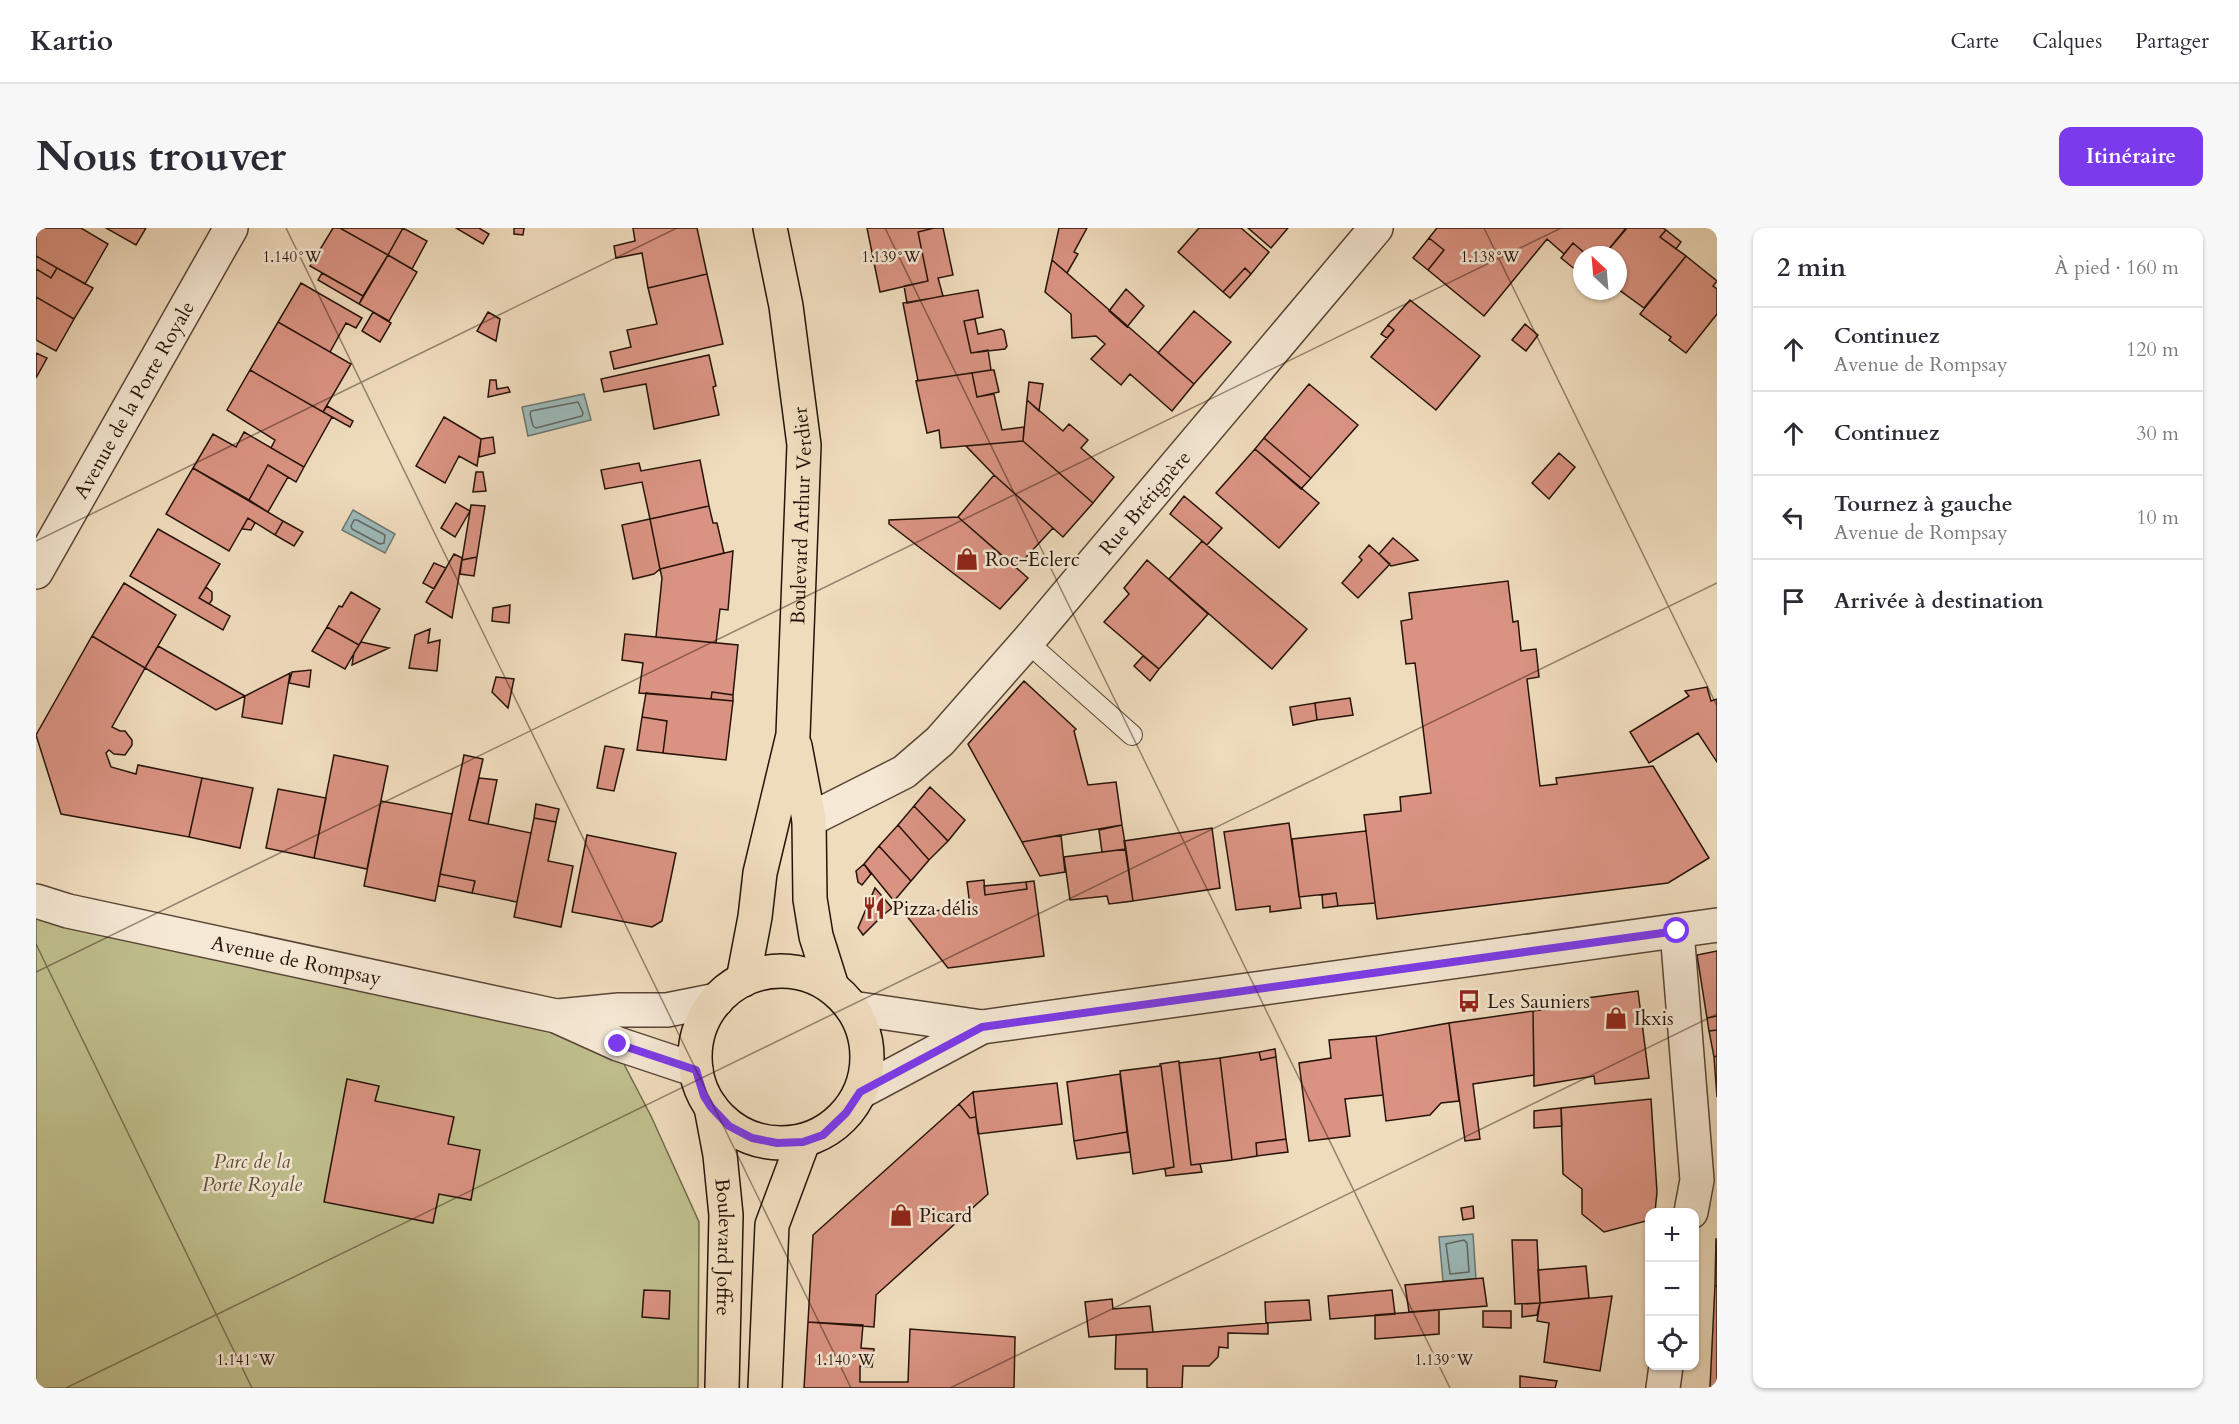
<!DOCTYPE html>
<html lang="fr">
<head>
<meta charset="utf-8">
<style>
  body { margin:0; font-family:Cardo,serif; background:#f7f7f7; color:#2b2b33 }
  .controls { position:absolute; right:18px; bottom:18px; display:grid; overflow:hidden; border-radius:12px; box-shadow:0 2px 4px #0004 }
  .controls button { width:54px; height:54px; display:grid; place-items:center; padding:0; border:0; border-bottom:2px solid #e1e1e2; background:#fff; color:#2b2b33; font:30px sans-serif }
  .compass { position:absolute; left:1537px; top:18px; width:54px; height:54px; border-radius:50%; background:#fff; box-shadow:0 2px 4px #0004; rotate:334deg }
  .stop { position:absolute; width:18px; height:18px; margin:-14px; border:4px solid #7c3aed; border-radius:50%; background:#fff }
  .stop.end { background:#7c3aed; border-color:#fff; box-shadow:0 2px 6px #0008 }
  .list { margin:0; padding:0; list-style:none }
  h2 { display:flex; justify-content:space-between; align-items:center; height:78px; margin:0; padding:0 24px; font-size:26px }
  h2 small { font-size:20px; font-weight:400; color:#7c7c81 }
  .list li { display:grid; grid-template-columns:39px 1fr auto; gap:18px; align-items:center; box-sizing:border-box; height:84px; padding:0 24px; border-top:2px solid #e1e1e2 }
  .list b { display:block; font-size:22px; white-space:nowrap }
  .list p { margin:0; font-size:20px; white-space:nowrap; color:#7c7c81 }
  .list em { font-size:20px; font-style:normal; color:#7c7c81 }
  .icon { flex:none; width:33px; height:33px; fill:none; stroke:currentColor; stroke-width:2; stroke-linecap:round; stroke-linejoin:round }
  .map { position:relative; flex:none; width:1681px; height:1160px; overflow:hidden; border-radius:12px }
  header { display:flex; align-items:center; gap:36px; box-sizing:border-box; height:84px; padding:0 30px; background:#fff; border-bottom:2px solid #e1e1e2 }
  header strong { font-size:28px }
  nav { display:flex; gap:33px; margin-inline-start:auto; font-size:21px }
  .intro { display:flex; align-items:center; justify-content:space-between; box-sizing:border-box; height:144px; padding:0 36px }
  h1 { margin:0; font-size:42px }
  .button { padding:15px 27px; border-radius:12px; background:#7c3aed; color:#fff; font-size:21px; font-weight:700 }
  main { display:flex; gap:36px; padding:0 36px }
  aside { flex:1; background:#fff; border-radius:12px; box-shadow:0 2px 4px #0004 }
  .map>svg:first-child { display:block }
  .green { fill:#bfbf8d; stroke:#73694b; stroke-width:1.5 }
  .water { fill:#9cbab9; stroke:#6d7773; stroke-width:1.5 }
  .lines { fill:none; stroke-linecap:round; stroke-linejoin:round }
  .shore { stroke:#626661; stroke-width:1.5 }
  .building { fill:#da9382; stroke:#271309; stroke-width:1.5 }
  .service-casing { stroke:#594536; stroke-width:22 }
  .minor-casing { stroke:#594536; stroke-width:36 }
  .tertiary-casing { stroke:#594536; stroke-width:36 }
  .primary-casing { stroke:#271309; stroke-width:36 }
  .service { stroke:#f5e8d4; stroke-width:20 }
  .minor { stroke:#f5e8d4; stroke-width:33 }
  .tertiary { stroke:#f5e8d4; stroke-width:33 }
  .primary { stroke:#efdcbd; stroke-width:33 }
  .route { stroke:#7c3aed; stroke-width:8 }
  .ticks { fill:none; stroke:#271309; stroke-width:1.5; stroke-opacity:0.45 }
  .labels { text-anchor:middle; stroke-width:5; stroke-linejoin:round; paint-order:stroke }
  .street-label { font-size:20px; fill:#271309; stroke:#f5e8d4 }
  .poi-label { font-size:20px; fill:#271309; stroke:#f5e8d4; text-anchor:start }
  .park-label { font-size:20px; font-style:italic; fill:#5c4f37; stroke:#f5e8d4 }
  .ticks-label { font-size:15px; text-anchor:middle; fill:#271309; stroke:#f5e8d4; stroke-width:5; stroke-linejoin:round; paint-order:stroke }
</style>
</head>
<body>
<header>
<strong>Kartio</strong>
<nav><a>Carte</a><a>Calques</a><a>Partager</a></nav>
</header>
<div class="intro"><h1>Nous trouver</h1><a class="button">Itinéraire</a></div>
<main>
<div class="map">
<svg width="1681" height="1160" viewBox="0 0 1681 1160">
  <rect width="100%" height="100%" fill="#efdcbd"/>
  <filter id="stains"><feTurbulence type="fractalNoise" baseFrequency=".00333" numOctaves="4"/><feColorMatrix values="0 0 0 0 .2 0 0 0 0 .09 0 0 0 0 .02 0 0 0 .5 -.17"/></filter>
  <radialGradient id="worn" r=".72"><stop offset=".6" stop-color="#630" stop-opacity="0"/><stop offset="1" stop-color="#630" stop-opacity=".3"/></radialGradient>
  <!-- green -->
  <path class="green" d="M0 688 582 816 589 838 615 888 663 994 662 1160H0Z"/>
  <!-- water -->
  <path class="water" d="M548 166 555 192 492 208 486 179Z
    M317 282 359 306 349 325 306 302Z
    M1437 1006 1440 1051 1407 1053 1403 1009Z"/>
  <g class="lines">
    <!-- shore -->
    <path class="shore" d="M542 174 547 185 546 188 500 200 497 198 494 186 495 183Z
      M318 292H321L349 307 348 315 344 316 316 301 315 298Z
      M1428 1012 1431 1015 1433 1044 1414 1046 1410 1016Z"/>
  </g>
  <!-- building -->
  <path class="building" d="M4 0H45L72 16 49 56 0 28V7Z
    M70 0H110L100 17Z
    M297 0H304L352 27 327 68 274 38Z
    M304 0H367L352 27Z
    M367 0 391 13 376 41 352 27Z
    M420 0H443L453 6 447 16Z
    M478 0H488L487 7 478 6Z
    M597 0H661L671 46 612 60 606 25 580 30 578 18 599 13Z
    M831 0H898L882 4 892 53 844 64Z
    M898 0H907L917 47 902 50 907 68 871 75 868 58 892 53 882 4Z
    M1023 0H1051L1038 24 1042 26 1031 45 1016 32Z
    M1163 0H1205L1233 24 1215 46 1209 40 1187 64 1142 24Z
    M1212 0H1252L1235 20Z
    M1401 0H1591L1568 27H1551L1537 15 1528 26 1511 11 1448 88 1392 42 1408 22 1393 10Z
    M1590 0H1627L1630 2 1624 9 1650 28 1608 80 1582 61V27H1568Z
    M1630 2 1645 14 1640 21 1624 9Z
    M1393 10 1408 22 1392 42 1377 30Z
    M1537 15 1551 27H1546V47L1525 30Z
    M352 27 381 44 353 93 323 76Z
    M0 28 21 40 15 50 0 41Z
    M1650 28 1681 53 1677 58 1681 61V86L1650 125 1633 112 1635 109 1604 86Z
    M1016 32 1158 156 1136 183 1094 146 1085 157 1055 131 1069 116 1060 108 1036 110 1035 86 1009 64Z
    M21 40 57 60 38 91 0 69V41L15 50Z
    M1209 40 1215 46 1194 70 1187 64Z
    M286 45 327 68 323 76 282 52Z
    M671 46 687 116 578 141 574 124 595 119 591 102 621 96 612 60Z
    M265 55 326 90 320 100 310 95 294 124 242 94Z
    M1090 61 1108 78 1091 99 1073 83Z
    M942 62 947 89 928 93 935 125 952 122 955 142 882 153 867 75Z
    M0 69 38 91 20 123 0 112Z
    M1374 72 1444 128 1400 182 1335 129 1358 102 1352 97Z
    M1158 83 1195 114 1158 156 1122 125Z
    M337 84 355 95 344 114 326 103Z
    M452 84 464 91 460 113 441 103Z
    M939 91 942 106 965 101 968 103 971 118 969 121 935 125 928 93Z
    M242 94 315 136 287 184 214 142Z
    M1489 96 1502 107 1490 123 1476 112Z
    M1352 97 1358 102 1351 110 1345 106Z
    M0 125 11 130 0 150Z
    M673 127 680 158 677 159 683 187 618 201 610 156 568 164 565 151Z
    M214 142 296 189 268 239 235 220 239 212 191 182Z
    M955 142H958L963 164 941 169 936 145Z
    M936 145 941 169 958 166 966 202 988 199 987 213 905 220 903 202 891 205 880 153Z
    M454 152H460L461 161 472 159 474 164 452 169Z
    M993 154 1007 156 1003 183 991 172Z
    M1273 156 1322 197 1275 250 1228 210Z
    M991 172 1027 203 1033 196 1052 212 1045 220 1078 249 1057 275 987 213Z
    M291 178 317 193 314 199 287 184Z
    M408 189 445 211 441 238 423 228 409 255 380 238Z
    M208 204 268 239 260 254 232 237 213 272 157 240 177 206 200 219Z
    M457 209 459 225 443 229 445 211Z
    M1228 210 1275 250 1265 261 1219 221Z
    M987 213 1057 275 1027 309 958 247 930 218Z
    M1219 221 1283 275 1243 320 1180 265Z
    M1523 225 1539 239 1513 271 1496 255Z
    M664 232 673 278 614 291 606 254 569 261 565 242 603 235 605 243Z
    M232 237 252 249 232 284 213 272Z
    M157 240 247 293 239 307 212 290 193 323 130 286Z
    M440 244H447L450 263 437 264Z
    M958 247 1017 300 980 340 922 289Z
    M1148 268 1186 300 1171 317 1134 286Z
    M420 275 434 283 419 309 405 300Z
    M435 277 449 278 441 329 426 332Z
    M673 278 677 295H681L688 325 624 341 614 291Z
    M922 289 992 350 964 381 853 296V292Z
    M212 290 219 295 215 302 206 301Z
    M614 291 624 341 618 346 597 351 586 297Z
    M247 293 267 304 258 318 239 307Z
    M122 301 184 336 163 370 194 388 187 402 94 348Z
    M1357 310 1370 321 1382 332 1355 338 1343 326Z
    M1166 313 1271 401 1236 441 1133 351Z
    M1333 317 1354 336 1322 370 1306 355 1326 332 1323 329Z
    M697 323 692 382 684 381 680 415 620 409 626 350 624 341Z
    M418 326 426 330 416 390 390 374Z
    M441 329 438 348 424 346 426 332Z
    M1111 332 1172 386 1123 441 1068 394 1093 366 1088 360Z
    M398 335 410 340 398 361 387 355Z
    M1472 353 1477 394 1482 393 1485 423 1500 421 1503 449 1491 451 1504 558 1521 556 1520 550 1617 538 1673 630 1632 655 1341 691 1328 587 1365 583 1364 569 1395 565 1379 435 1370 436 1365 393 1376 391 1373 365Z
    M88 355 140 387 109 440 56 408Z
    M170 359 176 364V372L173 376 163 370Z
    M315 364 344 381 323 417 291 399 303 378 306 379Z
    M474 377 473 395 456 393 457 380Z
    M291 399 323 417 309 441 276 423Z
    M394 401 392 415 404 412 401 443 373 440 379 407Z
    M589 406 702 417 697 467 676 464 675 471 603 465 607 435 586 432Z
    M56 408 109 440 76 499 84 503H89L96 512V517L89 527 78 526 73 522 70 525 75 539 100 546 102 537 166 550 153 609 25 586 0 507Z
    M325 414 353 420 316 437 318 425Z
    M122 418 209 468 180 482 109 440Z
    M1107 428 1123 441 1114 453 1098 438Z
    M275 442 273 459 253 455 256 444Z
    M254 445 246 496 206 489 209 468Z
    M460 449 478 451 472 480 456 464Z
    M988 453 1040 501 1038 503 1052 557 1080 554 1086 597 986 614 932 516Z
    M1671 459 1675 473 1681 471V534L1662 505 1613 535 1594 504 1653 468 1649 463Z
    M676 464 697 467V473L675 471Z
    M610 465 697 473 690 532 627 525 631 493 606 489Z
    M1314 470 1317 487 1281 492 1279 475Z
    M1279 475 1281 492 1257 497 1254 479Z
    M606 489 631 493 627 525 601 522Z
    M569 518 588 521 578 563 561 560Z
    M298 527 352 538 331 641 278 630Z
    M428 527 447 531 433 592 495 605 481 674 436 665 439 653 404 646Z
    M166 550 217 560 204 620 153 609Z
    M443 550 461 552 452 596 433 592Z
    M894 559 929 592 912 613 878 578Z
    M242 561 290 570 278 630 230 620Z
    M345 573 416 586 399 673 328 658Z
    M500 576 523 581 520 594 498 590Z
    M878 578 912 613 893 632 862 597Z
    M498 590 520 594 512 633 537 638 525 699 478 689Z
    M1253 595 1265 680 1234 684V678L1200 682 1188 604Z
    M862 597 893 632 875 653 843 618Z
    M1086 597 1090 621 1066 624 1063 602Z
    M1176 600 1184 660 1097 673 1088 613Z
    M1330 603 1339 675 1302 678 1300 665 1263 669 1256 611Z
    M551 607 640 625 626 693 616 699 536 684Z
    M1025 607 1029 644 1004 648 986 614Z
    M843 618 875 653 858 673 828 636Z
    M1090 621 1097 673 1073 676 1071 668 1034 672 1028 629Z
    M828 636 835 646 826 657 822 654 820 643Z
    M404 646 439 653 436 665 402 658Z
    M948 652 949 667 991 661 990 654 998 653 1008 728 912 740 870 687 934 678 931 654Z
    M990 654 991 661 949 667 948 658Z
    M839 660 856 680 847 687 827 707 822 700Z
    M1300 665 1302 678 1287 680 1286 667Z
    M1681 723V788L1671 790 1661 727Z
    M1602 763 1613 850 1559 856 1558 848 1498 858 1497 783 1551 776V770Z
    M1497 783 1498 847 1437 856 1444 911 1429 913 1413 795Z
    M1681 788V802L1673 803 1671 790Z
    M1413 795 1423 873 1405 875 1394 887 1350 893 1340 808Z
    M1681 802V828L1678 829 1673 803Z
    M1340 808 1347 867 1309 871 1314 908 1273 913 1263 835 1295 830 1293 812Z
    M1239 821 1240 829 1225 832 1223 824Z
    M1223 824 1225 832 1240 829 1250 911 1220 915 1221 928 1196 932 1184 830Z
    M1681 828V869L1678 829Z
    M1184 830 1196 932 1155 937 1143 835Z
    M1143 833 1155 937 1164 936 1166 944 1130 948 1129 941 1138 939 1125 838H1124V836Z
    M1124 838H1125L1138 939 1097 946 1084 843Z
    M1084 846 1091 904 1038 913 1031 854Z
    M311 851 343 858 339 873 418 889 412 916 444 922 435 972 403 966 397 995 288 974Z
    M1021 855 1026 896 942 906 937 864Z
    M937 864 940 889 934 890 923 876Z
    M1615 871 1621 964 1619 984H1614V992L1568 1004 1546 986V961L1527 946 1525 880Z
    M923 876 934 890 940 889 952 966 840 1067 838 1099 772 1094 777 1007Z
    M1525 880 1526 898 1498 900V883Z
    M1091 904 1094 924 1041 931 1038 913Z
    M1250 911 1252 924 1221 928 1220 915Z
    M1437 978 1438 990 1427 992 1425 980Z
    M1680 1011H1681V1058L1679 1057Z
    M1476 1012H1501L1504 1075 1479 1076Z
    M1550 1038 1553 1070 1504 1075 1502 1042Z
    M1447 1050 1451 1078 1373 1084 1369 1057Z
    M1679 1057 1681 1058V1160L1674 1159Z
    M608 1062 634 1063 633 1091 606 1089Z
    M1356 1062 1359 1086 1294 1091 1292 1068Z
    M1576 1068 1564 1143 1508 1134 1513 1095 1501 1093 1504 1075Z
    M1076 1071 1077 1081 1114 1078 1117 1104 1053 1109 1049 1074Z
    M1273 1072 1275 1092 1230 1095 1229 1074Z
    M1504 1075 1501 1087 1486 1089V1076Z
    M1403 1082V1106L1339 1111V1087Z
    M1447 1083H1475V1100L1447 1099Z
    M772 1094 827 1097 825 1120 838 1121 836 1139 824 1138V1154H872L874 1101 979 1109 978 1160H768Z
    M1232 1095V1106L1192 1105V1120L1183 1119 1182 1129 1173 1138H1147L1146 1160H1111V1141H1079L1080 1107Z
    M1484 1148 1521 1153 1519 1160H1484Z"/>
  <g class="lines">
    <!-- service casing -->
    <g class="service-casing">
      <path id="service" d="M991 414 1096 507"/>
    </g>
    <!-- minor casing -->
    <g class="minor-casing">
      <g id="minor">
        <path id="s1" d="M773 592 868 544 904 513 991 414 1340 0"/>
        <path d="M1641 703 1661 952 1655 984"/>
        <path d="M1627 1160 1630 1138"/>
      </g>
    </g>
    <!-- tertiary casing -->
    <g class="tertiary-casing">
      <g id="tertiary">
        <path id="s2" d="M0 344 195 0"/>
        <path id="s3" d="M0 673 32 683 520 788 582 816 660 842"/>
        <path d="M816 780 946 799 1681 697"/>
        <path d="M522 788 583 782H631L681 772"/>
        <path d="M824 864 946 799"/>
      </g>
    </g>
    <!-- primary casing -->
    <g class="primary-casing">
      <g id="primary">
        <path d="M759 518 773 592 774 671 780 708 796 759"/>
        <circle cx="745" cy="829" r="86"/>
        <path id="s4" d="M707 752 719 689 724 645 757 507 768 217 750 78 734 0"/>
        <path id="s5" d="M675 879 684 927 690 987 686 1160"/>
        <path d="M729 1160 736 997 767 914"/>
      </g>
    </g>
    <!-- service -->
    <use href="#service" class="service"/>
    <!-- minor -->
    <use href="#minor" class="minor"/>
    <!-- tertiary -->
    <use href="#tertiary" class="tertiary"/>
    <!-- primary -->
    <use href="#primary" class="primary"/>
  </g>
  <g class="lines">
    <!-- route -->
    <path class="route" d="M582 816 660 842 668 868 675 879 693 898 716 910 741 915 767 914 787 907 810 885 824 864 946 799 1641 703"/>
  </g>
  <!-- ticks -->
  <path class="ticks" d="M250 0 815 1160M849 0 1414 1160M1448 0 1681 478M0 313 641 0M0 716 216 1160M0 744 1525 0M30 1160 1681 355M914 1160 1681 786"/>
  <!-- icons -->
  <defs>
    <g id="shop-bare" transform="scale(1.8)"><path d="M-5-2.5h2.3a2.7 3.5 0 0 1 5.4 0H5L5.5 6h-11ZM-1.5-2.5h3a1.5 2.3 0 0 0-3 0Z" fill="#8f2418" stroke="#f5e8d4" stroke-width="2.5" paint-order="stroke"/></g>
    <g id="restaurant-bare" transform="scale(1.8)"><path d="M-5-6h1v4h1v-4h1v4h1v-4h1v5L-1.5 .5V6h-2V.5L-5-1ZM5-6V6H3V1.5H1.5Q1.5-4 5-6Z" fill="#8f2418" stroke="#f5e8d4" stroke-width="2.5" paint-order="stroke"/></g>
    <g id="bus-bare" transform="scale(1.8)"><path d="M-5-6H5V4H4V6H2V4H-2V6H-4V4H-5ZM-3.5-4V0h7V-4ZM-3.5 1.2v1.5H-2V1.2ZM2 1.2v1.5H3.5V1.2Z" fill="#8f2418" stroke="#f5e8d4" stroke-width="2.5" paint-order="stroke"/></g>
  </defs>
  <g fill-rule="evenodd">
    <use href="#shop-bare" x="931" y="331"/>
    <use href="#restaurant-bare" x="838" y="680"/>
    <use href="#bus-bare" x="1433" y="773"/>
    <use href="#shop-bare" x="1580" y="790"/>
    <use href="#shop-bare" x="865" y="987"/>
  </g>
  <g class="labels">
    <!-- street labels -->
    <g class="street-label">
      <text dy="7" stroke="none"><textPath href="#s2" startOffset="198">Avenue de la Porte Royale</textPath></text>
      <text dy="7" stroke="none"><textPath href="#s1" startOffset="468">Rue Brétignère</textPath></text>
      <text dy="7" stroke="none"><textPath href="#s4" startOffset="470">Boulevard Arthur Verdier</textPath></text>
      <text dy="7" stroke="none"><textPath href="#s3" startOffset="267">Avenue de Rompsay</textPath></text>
      <text dy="7" stroke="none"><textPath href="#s5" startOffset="141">Boulevard Joffre</textPath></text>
    </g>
    <!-- poi labels -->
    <g class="poi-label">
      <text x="949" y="338">Roc-Eclerc</text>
      <text x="856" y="687">Pizza délis</text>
      <text x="1451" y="780">Les Sauniers</text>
      <text x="1598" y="797">Ikxis</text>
      <text x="883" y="994">Picard</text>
    </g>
    <!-- park labels -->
    <g class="park-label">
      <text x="216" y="940">Parc de la<tspan x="216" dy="23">Porte Royale</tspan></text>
    </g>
  </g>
  <g class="ticks-label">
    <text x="256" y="34">1.140°W</text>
    <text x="855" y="34">1.139°W</text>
    <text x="1454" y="34">1.138°W</text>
    <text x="210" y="1137">1.141°W</text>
    <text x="809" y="1137">1.140°W</text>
    <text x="1408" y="1137">1.139°W</text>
  </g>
  <rect width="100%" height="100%" filter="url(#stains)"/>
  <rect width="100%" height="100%" fill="url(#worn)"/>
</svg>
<div class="controls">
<button>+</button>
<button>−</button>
<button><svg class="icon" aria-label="locate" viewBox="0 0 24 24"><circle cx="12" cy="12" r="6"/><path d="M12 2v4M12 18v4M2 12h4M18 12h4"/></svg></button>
</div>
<svg class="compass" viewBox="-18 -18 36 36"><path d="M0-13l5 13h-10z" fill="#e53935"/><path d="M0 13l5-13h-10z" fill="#7c7c81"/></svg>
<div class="stop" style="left:1641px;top:703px"></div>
<div class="stop end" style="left:582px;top:816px"></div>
</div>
<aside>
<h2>2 min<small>À pied · 160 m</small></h2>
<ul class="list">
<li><svg class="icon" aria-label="ahead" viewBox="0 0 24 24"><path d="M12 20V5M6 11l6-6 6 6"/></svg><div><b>Continuez</b><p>Avenue de Rompsay</p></div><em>120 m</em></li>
<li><svg class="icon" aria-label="ahead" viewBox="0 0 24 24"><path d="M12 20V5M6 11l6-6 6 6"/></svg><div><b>Continuez</b></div><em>30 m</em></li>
<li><svg class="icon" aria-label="left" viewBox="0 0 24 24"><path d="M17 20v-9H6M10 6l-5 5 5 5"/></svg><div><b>Tournez à gauche</b><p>Avenue de Rompsay</p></div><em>10 m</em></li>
<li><svg class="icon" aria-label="arrive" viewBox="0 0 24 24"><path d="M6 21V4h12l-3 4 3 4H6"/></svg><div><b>Arrivée à destination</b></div></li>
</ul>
</aside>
</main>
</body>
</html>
